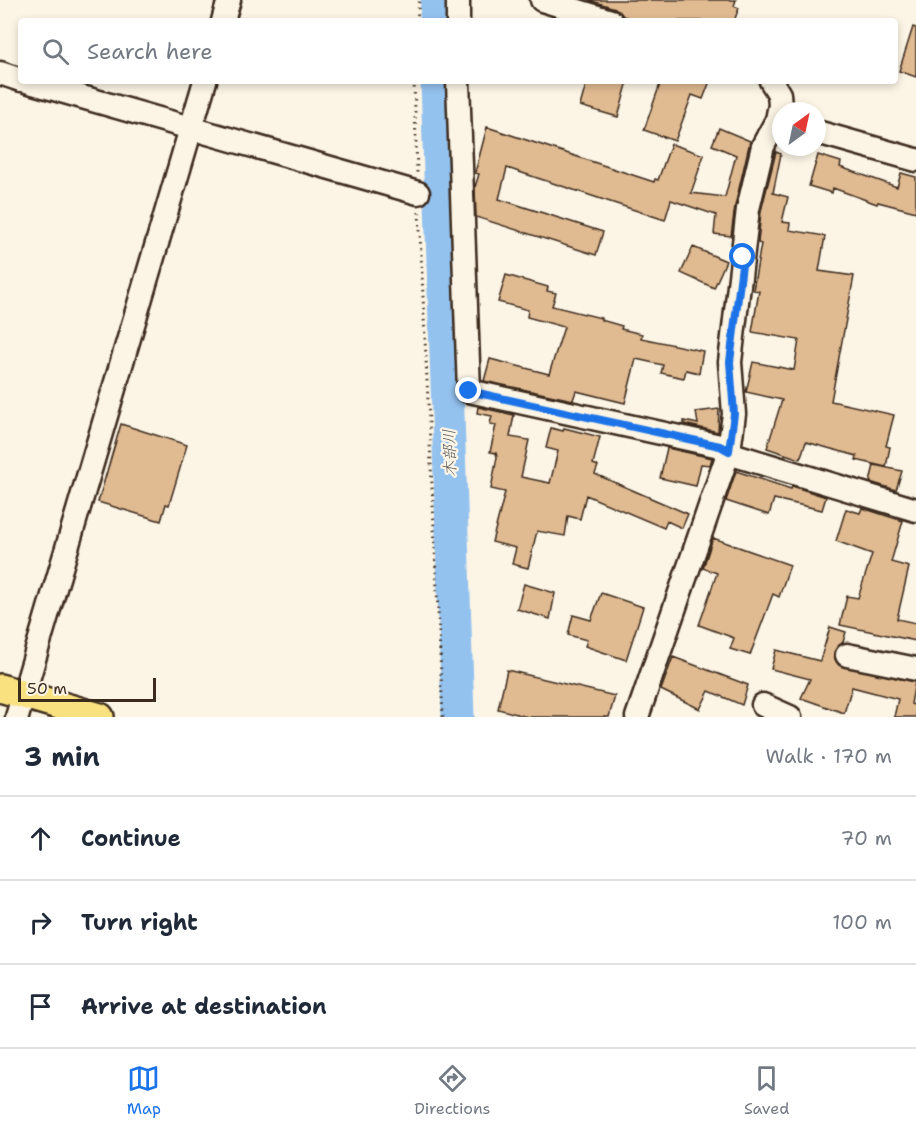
<!DOCTYPE html>
<html lang="en">
<head>
<meta charset="utf-8">
<style>
  body { margin:0; font-family:"Shantell Sans","Klee One",sans-serif; background:#f2f2f3; color:#1f2937 }
  .compass { position:absolute; left:772px; top:102px; width:54px; height:54px; border-radius:50%; background:#fff; box-shadow:0 3px 9px #0003; rotate:33deg }
  .scale { position:absolute; left:18px; bottom:15px; width:138px; box-sizing:border-box; padding-left:6px; border:3px solid #3b2a1e; border-top:0; font-size:16px; line-height:21px; white-space:nowrap; color:#3b2a1e; -webkit-text-stroke:4px #fcf5e5; paint-order:stroke }
  .stop { position:absolute; width:18px; height:18px; margin:-14px; border:4px solid #1a73e8; border-radius:50%; background:#fff }
  .stop.end { background:#1a73e8; border-color:#fff; box-shadow:0 2px 6px #0008 }
  .list { margin:0; padding:0; list-style:none }
  h2 { display:flex; justify-content:space-between; align-items:center; height:78px; margin:0; padding:0 24px; font-size:26px }
  h2 small { font-size:20px; font-weight:400; color:#747a83 }
  .list li { display:grid; grid-template-columns:39px 1fr auto; gap:18px; align-items:center; box-sizing:border-box; height:84px; padding:0 24px; border-top:2px solid #e0e1e3 }
  .list b { display:block; font-size:22px; white-space:nowrap }
  .list em { font-size:20px; font-style:normal; color:#747a83 }
  .icon { flex:none; width:33px; height:33px; fill:none; stroke:currentColor; stroke-width:2; stroke-linecap:round; stroke-linejoin:round }
  .map { position:relative; flex:none; width:916px; height:717px; overflow:hidden }
  .search { position:absolute; background:#fff; box-shadow:0 3px 9px #0003; left:18px; right:18px; top:18px; height:66px; display:flex; align-items:center; gap:15px; box-sizing:border-box; padding:0 21px; border-radius:6px; color:#747a83; font-size:22px }
  .sheet { height:330px; background:#fff }
  nav { display:flex; justify-content:space-around; align-items:center; box-sizing:border-box; height:84px; border-top:2px solid #e0e1e3; background:#fff; font-size:16px; color:#747a83 }
  nav a { display:grid; justify-items:center; gap:3px }
  nav .on { color:#1a73e8 }
  .map>svg:first-child { display:block }
  .lines { fill:none; stroke-linecap:round; stroke-linejoin:round }
  .river { stroke:#94c2ef; stroke-width:33 }
  .building { fill:#e0ba91; stroke:#3b2a1e; stroke-width:1.5 }
  .minor-casing { stroke:#3b2a1e; stroke-width:27 }
  .major-casing { stroke:#3b2a1e; stroke-width:32 }
  .path { stroke:#3b2a1e; stroke-width:3; stroke-dasharray:1.5 4.5; stroke-linecap:butt }
  .minor { stroke:#fcf5e5; stroke-width:22 }
  .major { stroke:#fae180; stroke-width:27 }
  .route { stroke:#1a73e8; stroke-width:8 }
  .labels { text-anchor:middle; stroke-width:4.5; stroke-linejoin:round; paint-order:stroke }
  .water-label { font-size:16px; font-style:italic; fill:#56585d; stroke:#fcf5e5 }
</style>
</head>
<body>
<div class="map">
<svg width="916" height="717" viewBox="0 0 916 717">
  <rect width="100%" height="100%" fill="#fcf5e5"/>
  <filter id="ink" filterUnits="userSpaceOnUse"><feTurbulence type="fractalNoise" baseFrequency=".0167" numOctaves="2"/><feDisplacementMap in="SourceGraphic" scale="12" xChannelSelector="R" yChannelSelector="G"/><feConvolveMatrix kernelMatrix="1 2 1 2 8 2 1 2 1" color-interpolation-filters="sRGB"/></filter>
  <g filter="url(#ink)">
    <g class="lines">
      <!-- river -->
      <path class="river" d="M436 21 437 0
        M437 81 458 717"/>
    </g>
    <!-- building -->
    <path class="building" d="M588 0H736L734 6 739 8 734 21H637L623 16 615 8Z
      M913 27 916 28V77L899 71Z
      M587 81H628L618 117 580 106Z
      M658 81H710L703 99 692 95 675 141 644 130 660 84Z
      M487 127 654 182 655 179 658 180 671 144 704 155 691 193 725 197 736 155 712 145 719 128 750 141 735 206 731 236 714 234 716 215 671 200 665 220 507 168 499 199 603 232 596 255 476 217 475 187 479 174 475 173Z
      M776 152 781 154 773 193 788 197 782 222 790 223 789 230 825 236 819 271 854 276 831 401 894 415 886 446 890 447 886 467 856 460 857 456 806 442 800 459 767 448 782 400 746 392 753 362 794 370 799 340 752 332 759 291 753 290 761 244 758 243 761 211Z
      M818 155 841 162 840 167 897 187 901 173 916 177V212L878 202 877 204 833 188 832 193 809 186Z
      M693 247 726 261 714 288 681 273Z
      M506 275 548 287 547 291 556 293 552 306 601 318V320L622 326 621 329 642 334 641 338 703 351 699 373 686 370 684 378 661 373 663 365 636 359 625 403 576 391 573 400 484 381 490 359 549 374 564 327 527 317 528 310 498 302Z
      M478 407 514 415 510 437 529 440 521 477 550 483 558 451 546 448 551 428 563 431 564 428 600 437 593 464 598 466 595 474 688 514 682 528 667 521 664 528 586 495 580 519 568 516 565 536 537 531 528 568 512 564 516 548 492 542 505 492 491 489 497 457 496 453 490 452 496 425 490 424 492 416 477 413Z
      M719 409 718 432 684 424V421L698 424 696 412Z
      M121 424 187 445 169 505 166 504 161 521 98 502Z
      M667 448 712 458 710 465 701 464 696 486 660 478Z
      M874 465 902 471 896 490 870 482Z
      M736 471 791 489 792 486 826 497 822 510 774 499 769 515 726 501Z
      M862 508 903 521 891 562 909 567 897 619 916 623V641L840 625 847 596 858 598 872 554 836 541 846 509 860 513Z
      M713 538 790 565 779 597 773 594 750 655 730 649 734 638 699 625 717 573 703 568Z
      M524 584 555 593 550 619 517 609Z
      M601 593 643 607 626 660 585 646 587 640 568 635 573 615 591 620Z
      M830 627 846 632 843 642 834 652 839 665 915 682 911 704 916 706V717H894L898 699 852 687 844 713 801 698 810 679 771 669 776 650 820 661Z
      M673 657 748 685 742 705 709 691 700 709 661 690Z
      M507 670 615 696 609 717H528L498 709Z"/>
    <g class="lines">
      <!-- minor casing -->
      <g class="minor-casing">
        <path id="minor" d="M458 0V21
          M542 0 611 21
          M223 21 229 0
          M0 73 21 80
          M26 81 418 193
          M458 81 469 391 720 446 738 456 916 510
          M817 132 916 160
          M847 655 916 669
          M763 705 790 717
          M17 717 205 81
          M637 717 729 451 734 414 730 362 748 209 763 146 777 120 780 105 779 94 771 81"/>
      </g>
      <!-- major casing -->
      <g class="major-casing">
        <path id="major" d="M0 688 100 717"/>
      </g>
      <!-- path -->
      <path class="path" d="M417 21 419 0
        M414 81 417 173
        M419 212 443 717"/>
      <!-- minor -->
      <use href="#minor" class="minor"/>
      <!-- major -->
      <use href="#major" class="major"/>
    </g>
  </g>
  <g class="lines" filter="url(#ink)">
    <!-- route -->
    <path class="route" d="M469 391 720 446 729 451 734 414 730 362 743 257"/>
  </g>
  <g class="labels">
    <!-- water labels -->
    <g class="water-label">
      <text transform="translate(449 453) rotate(-92)" y="6">木部川</text>
    </g>
  </g>
</svg>
<svg class="compass" viewBox="-18 -18 36 36"><path d="M0-13l5 13h-10z" fill="#e53935"/><path d="M0 13l5-13h-10z" fill="#747a83"/></svg>
<div class="scale">50 m</div>
<div class="stop" style="left:743px;top:257px"></div>
<div class="stop end" style="left:469px;top:391px"></div>
<div class="search"><svg class="icon" aria-label="search" viewBox="0 0 24 24"><circle cx="10" cy="10" r="6"/><path d="M15 15l6 6"/></svg>Search here</div>
</div>
<section class="sheet">
<h2>3 min<small>Walk · 170 m</small></h2>
<ul class="list">
<li><svg class="icon" aria-label="ahead" viewBox="0 0 24 24"><path d="M12 20V5M6 11l6-6 6 6"/></svg><div><b>Continue</b></div><em>70 m</em></li>
<li><svg class="icon" aria-label="right" viewBox="0 0 24 24"><path d="M7 20v-9h11M14 6l5 5-5 5"/></svg><div><b>Turn right</b></div><em>100 m</em></li>
<li><svg class="icon" aria-label="arrive" viewBox="0 0 24 24"><path d="M6 21V4h12l-3 4 3 4H6"/></svg><div><b>Arrive at destination</b></div></li>
</ul>
</section>
<nav>
<a class="on"><svg class="icon" aria-label="map" viewBox="0 0 24 24"><path d="M3 6l6-2 6 2 6-2v14l-6 2-6-2-6 2zM9 4v14M15 6v14"/></svg>Map</a>
<a><svg class="icon" aria-label="directions" viewBox="0 0 24 24"><path d="M12 3l9 9-9 9-9-9zM9 14v-3h6M13 9l2 2-2 2"/></svg>Directions</a>
<a><svg class="icon" aria-label="saved" viewBox="0 0 24 24"><path d="M7 4h10v16l-5-4-5 4z"/></svg>Saved</a>
</nav>
</body>
</html>
